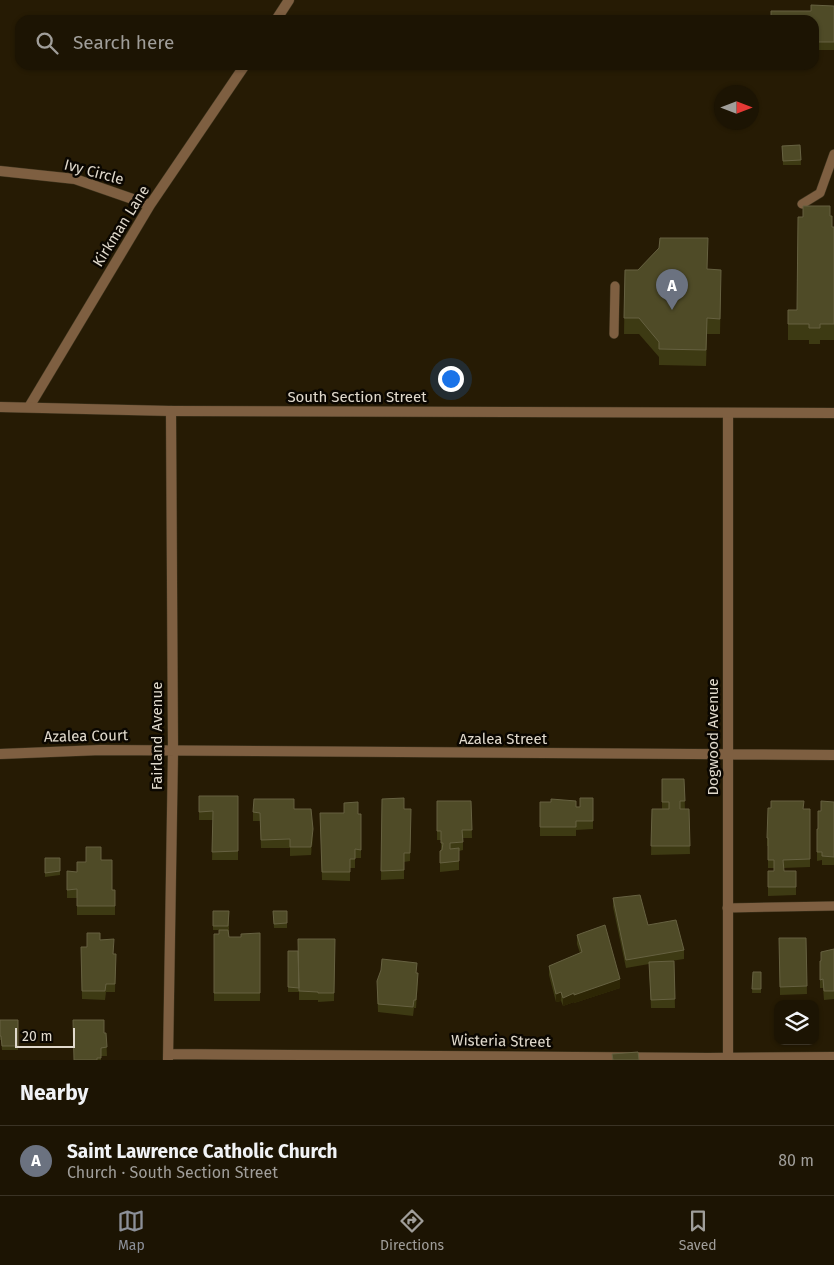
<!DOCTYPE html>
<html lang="en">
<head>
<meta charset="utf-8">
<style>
  body { margin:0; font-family:"Fira Sans",sans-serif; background:#292112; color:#f1f3f6 }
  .controls { position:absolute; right:15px; bottom:15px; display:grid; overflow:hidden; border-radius:10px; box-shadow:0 1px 4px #0004 }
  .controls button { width:45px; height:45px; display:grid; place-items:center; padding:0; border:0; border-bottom:1px solid #3a3325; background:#1c1403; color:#f1f3f6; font:25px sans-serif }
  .compass { position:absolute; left:714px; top:85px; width:45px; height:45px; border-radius:50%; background:#1c1403; box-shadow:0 1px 4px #0004; rotate:90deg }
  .scale { position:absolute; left:15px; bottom:12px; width:60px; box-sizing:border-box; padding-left:5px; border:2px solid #e0d9cc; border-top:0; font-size:14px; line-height:18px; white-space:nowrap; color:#e0d9cc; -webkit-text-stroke:4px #0b0701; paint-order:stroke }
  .you { position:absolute; left:450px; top:378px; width:18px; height:18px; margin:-12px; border:4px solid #fff; border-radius:50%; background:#1a73e8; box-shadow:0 0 0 8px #1a73e833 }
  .badge { display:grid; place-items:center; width:32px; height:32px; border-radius:50%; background:#8c9099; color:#fff; font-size:16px; font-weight:700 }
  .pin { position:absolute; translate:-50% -41px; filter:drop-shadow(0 1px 2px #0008) }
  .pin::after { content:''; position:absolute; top:26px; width:18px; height:15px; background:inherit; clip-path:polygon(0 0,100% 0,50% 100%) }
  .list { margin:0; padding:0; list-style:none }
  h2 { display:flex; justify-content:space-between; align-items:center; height:65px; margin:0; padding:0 20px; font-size:21px }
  h2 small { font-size:16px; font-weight:400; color:#a09e9a }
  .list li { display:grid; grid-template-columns:32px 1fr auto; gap:15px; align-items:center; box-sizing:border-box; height:70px; padding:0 20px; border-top:1px solid #3a3325 }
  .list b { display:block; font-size:19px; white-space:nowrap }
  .list p { margin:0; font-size:16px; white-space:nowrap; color:#a09e9a }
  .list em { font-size:16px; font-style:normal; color:#a09e9a }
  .icon { flex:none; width:28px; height:28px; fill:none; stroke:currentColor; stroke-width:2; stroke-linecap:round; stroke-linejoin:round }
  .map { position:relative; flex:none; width:834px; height:1060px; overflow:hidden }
  .search { position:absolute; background:#1c1403; box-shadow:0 1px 4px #0004; left:15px; right:15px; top:15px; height:55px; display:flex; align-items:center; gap:12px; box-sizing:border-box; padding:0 18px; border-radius:15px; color:#a09e9a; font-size:19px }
  .sheet { height:135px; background:#1c1403 }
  nav { display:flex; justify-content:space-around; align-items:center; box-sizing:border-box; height:70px; border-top:1px solid #3a3325; background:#1c1403; font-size:14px; color:#a09e9a }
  nav a { display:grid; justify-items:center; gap:2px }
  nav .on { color:#8c9099 }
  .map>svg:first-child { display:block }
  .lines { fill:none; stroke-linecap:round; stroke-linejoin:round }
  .service-casing { stroke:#403620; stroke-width:10 }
  .minor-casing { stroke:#403620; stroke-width:11 }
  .tertiary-casing { stroke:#403620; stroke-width:11 }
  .service { stroke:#7e5f41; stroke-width:9 }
  .minor { stroke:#7e5f41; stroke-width:10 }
  .tertiary { stroke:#7e5f41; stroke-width:10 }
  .wall { fill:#3d3a13 }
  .shaded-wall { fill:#2d2605 }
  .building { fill:#4f4b27; stroke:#666141 }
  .labels { text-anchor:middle; stroke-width:5; stroke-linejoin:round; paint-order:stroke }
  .street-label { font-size:15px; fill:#e0d9cc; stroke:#0b0701 }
</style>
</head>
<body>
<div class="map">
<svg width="834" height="1060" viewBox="0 0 834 1060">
  <rect width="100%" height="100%" fill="#261b04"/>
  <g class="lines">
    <!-- service casing -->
    <g class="service-casing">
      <path id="service" d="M802 204 820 193 834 154
        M614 334 615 286
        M727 908 834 906"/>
    </g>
    <!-- minor casing -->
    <g class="minor-casing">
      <path id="minor" d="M276 20 289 0
        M0 171 75 179 150 205
        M29 407 150 205 245 65
        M0 754 101 750 834 755
        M168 1054 708 1058 834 1057
        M168 1059 173 751 171 411
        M728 1060V413"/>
    </g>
    <!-- tertiary casing -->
    <g class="tertiary-casing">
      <path id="tertiary" d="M0 407 171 411 834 413"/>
    </g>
    <!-- service -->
    <use href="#service" class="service"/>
    <!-- minor -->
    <use href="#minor" class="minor"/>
    <!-- tertiary -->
    <use href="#tertiary" class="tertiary"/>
  </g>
  <!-- wall -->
  <path class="wall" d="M834 6V50H814V20L811 11Z
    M800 145 801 165H783L782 146Z
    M830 216 832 227H834V340H820V344H809V340H788V310H797Z
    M707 269 721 286 720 334H707L706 366 659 365V357L639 334H624L625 270Z
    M662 779H684L685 809H689L690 854 651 855 652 809H662Z
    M199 796H238V860H212L213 820H199Z
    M593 798V829L576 830V836H540V802L580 807Z
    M382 799 404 809H411L410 861 404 862V879L381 880Z
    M437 801H471L472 838H463V850L459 851V870L440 872V851H441V840H437Z
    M834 802V865H822V860L817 861V829H818L821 811Z
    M294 809 313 838 311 855 290 856V848H261L260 821H253V812Z
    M804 809H810V867L783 868 784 871H796V895L768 896V871H774V868H768V846H767V838Z
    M320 813 361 814V858H355V868H350V881L322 880Z
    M45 858H60V875L45 877Z
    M101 860 112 890H115V915H77V898H67V871L77 872Z
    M613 898 648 925 684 950V959L671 961H674L675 1008H651L649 964 626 968 613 907Z
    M213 911H229V937H241L260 933V1001H214V934H219V930H213Z
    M273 911H287V928H274Z
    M577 935 620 988 574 1003V1002L563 1006 561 1001 556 1002 549 975V966L580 953 577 944Z
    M779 938H806L807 994 780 995Z
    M335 939 334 1001 318 1002V1000H299V992H288V951H298Z
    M100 940 114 954H116L115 992H106L105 1000 82 999 81 947H87Z
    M834 949V999L824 1000 823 988H820V961H821V952Z
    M753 972H761V993H752Z
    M417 973 418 981 416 1008H414L413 1016 378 1012 377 981Z
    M0 1020H18V1050H2L1 1040H0Z
    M104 1033H106L107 1056H101V1060H74Z"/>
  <!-- shaded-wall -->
  <path class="shaded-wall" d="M313 829V838L311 855V847Z
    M418 973V981L416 1008V1000Z
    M620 979V988L574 1003V995Z
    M561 992V1001L556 1002V994Z
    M574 993V1002L563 1006V998Z"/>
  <!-- building -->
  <path class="building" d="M811 5 834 6V42H814V20H771V11H811Z
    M800 145 801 160 783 161 782 146Z
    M803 206H830V216H832V227H834V324H820V328H809V324H788V310H797L798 217H803Z
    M660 238H708L707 269 721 270 720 319 707 318 706 350 659 349V342L639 318H624L625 270H638L659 248Z
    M662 779H684L685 801H680V809H689L690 846H651L652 809H669V802H662Z
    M199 796H238V851L212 852 213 811 199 812Z
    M404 798V809H411L410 853H404V870L381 871 382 799Z
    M580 798H593V821H576V827H540V802H551V799L576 801V807H580Z
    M254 799H294V809H311L313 829 311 847H290V839L261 840 260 813 253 812Z
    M437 801H471L472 830H462L463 842 450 843V849L459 848V861L440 863V851L442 850 443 843H441V831H437Z
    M771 801H804L803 809H810V859L783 860 784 871H796V887H768V871H774V860H768V838H767L768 808H771Z
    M821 801 834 802V857L822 856V852H817V829H818V811H821Z
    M358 802V814H361V850L355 849V859H350V872H322L320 813H344V803Z
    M86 847H101V860H112V890H115V906H77V889L67 890V871L77 872V862H86Z
    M45 858H60V871L45 873Z
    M640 895 648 925 676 920 684 950 626 960 613 898Z
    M213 911H229L228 926H213Z
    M273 911H287V923L274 924Z
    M605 925 620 979 574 995V993L563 998 561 992 556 994 549 966 582 952 577 935Z
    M219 930H228L229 937H241V934L260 933V993H214V934H219Z
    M87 933H100V940L114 939 113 954H116L115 984H106L105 991H82L81 947H87Z
    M779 938H806L807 986 780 987Z
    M298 939H335L334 993H318V992L299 991Z
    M834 949V991H824L823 979 820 980V961H821V952Z
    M288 951H298L299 988 288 987Z
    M382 959 417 963 416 973H418L416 1000H414L413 1007 378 1004 377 981 381 970Z
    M674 961 675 999 651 1000 649 962Z
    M753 972H761V989H752Z
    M0 1020H18V1046H2L1 1036H0Z
    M73 1020H104V1033H106L107 1047 101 1048V1058H97V1060H74Z
    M638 1052 639 1060H613L612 1054Z"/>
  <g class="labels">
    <!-- street labels -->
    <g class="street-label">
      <text transform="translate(94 172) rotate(15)" y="5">Ivy Circle</text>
      <text transform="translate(121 226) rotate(-58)" y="5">Kirkman Lane</text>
      <text x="357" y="402">South Section Street</text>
      <text transform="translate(86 736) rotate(-1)" y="5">Azalea Court</text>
      <text transform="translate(157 736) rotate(-90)" y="5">Fairland Avenue</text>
      <text transform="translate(713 737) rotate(-90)" y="5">Dogwood Avenue</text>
      <text x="503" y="744">Azalea Street</text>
      <text transform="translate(501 1041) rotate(1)" y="5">Wisteria Street</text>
    </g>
  </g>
</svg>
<div class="controls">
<button><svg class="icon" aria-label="layers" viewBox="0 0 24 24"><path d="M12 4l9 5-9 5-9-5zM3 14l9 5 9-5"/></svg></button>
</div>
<svg class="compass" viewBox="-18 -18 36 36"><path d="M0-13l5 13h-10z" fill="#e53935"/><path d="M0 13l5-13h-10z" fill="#a09e9a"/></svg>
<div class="scale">20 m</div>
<div class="you"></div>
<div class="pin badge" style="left:672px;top:310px;background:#6b7280">A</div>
<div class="search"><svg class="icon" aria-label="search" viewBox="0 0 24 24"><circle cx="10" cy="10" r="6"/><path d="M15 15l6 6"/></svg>Search here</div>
</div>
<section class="sheet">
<h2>Nearby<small></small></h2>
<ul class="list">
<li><span class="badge" style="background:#6b7280">A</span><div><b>Saint Lawrence Catholic Church</b><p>Church · South Section Street</p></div><em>80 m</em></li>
</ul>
</section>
<nav>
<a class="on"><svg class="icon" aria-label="map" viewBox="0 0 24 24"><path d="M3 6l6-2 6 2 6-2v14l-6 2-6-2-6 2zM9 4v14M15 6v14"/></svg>Map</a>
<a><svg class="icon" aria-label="directions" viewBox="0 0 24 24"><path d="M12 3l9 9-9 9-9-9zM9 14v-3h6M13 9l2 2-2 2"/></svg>Directions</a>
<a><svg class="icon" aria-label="saved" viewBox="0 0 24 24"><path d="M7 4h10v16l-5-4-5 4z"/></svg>Saved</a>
</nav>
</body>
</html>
